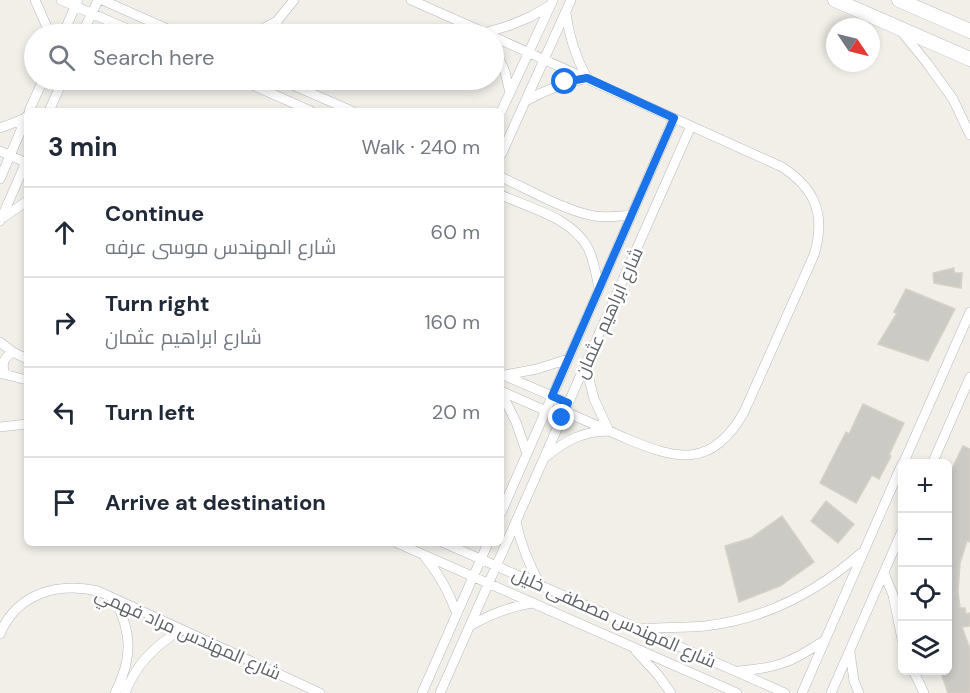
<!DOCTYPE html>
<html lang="en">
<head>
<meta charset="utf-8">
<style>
  body { margin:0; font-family:"DM Sans",Cairo,sans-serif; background:#f6f6f7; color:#1f2937 }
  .controls { position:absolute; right:18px; bottom:18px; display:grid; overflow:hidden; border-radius:9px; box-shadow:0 3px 9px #0003 }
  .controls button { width:54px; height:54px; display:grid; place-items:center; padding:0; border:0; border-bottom:2px solid #e0e1e3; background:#fff; color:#1f2937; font:30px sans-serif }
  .compass { position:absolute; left:826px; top:18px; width:54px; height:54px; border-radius:50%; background:#fff; box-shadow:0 3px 9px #0003; rotate:125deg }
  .stop { position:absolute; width:18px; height:18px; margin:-14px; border:4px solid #1a73e8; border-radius:50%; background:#fff }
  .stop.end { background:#1a73e8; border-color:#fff; box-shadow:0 2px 6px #0008 }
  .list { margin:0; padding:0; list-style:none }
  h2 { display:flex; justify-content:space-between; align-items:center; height:78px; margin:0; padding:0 24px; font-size:26px }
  h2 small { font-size:20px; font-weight:400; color:#747a83 }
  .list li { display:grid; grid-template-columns:39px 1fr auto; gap:18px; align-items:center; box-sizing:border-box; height:90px; padding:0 24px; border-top:2px solid #e0e1e3 }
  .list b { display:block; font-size:22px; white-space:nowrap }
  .list p { margin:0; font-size:20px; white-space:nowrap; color:#747a83 }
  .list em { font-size:20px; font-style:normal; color:#747a83 }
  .icon { flex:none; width:33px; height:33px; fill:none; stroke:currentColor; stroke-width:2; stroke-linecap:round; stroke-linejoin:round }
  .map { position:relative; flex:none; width:970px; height:693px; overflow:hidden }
  .search { position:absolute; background:#fff; box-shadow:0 3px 9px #0003; left:24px; top:24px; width:480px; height:66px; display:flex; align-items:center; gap:15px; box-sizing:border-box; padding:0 21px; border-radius:33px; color:#747a83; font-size:22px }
  .panel { position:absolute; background:#fff; box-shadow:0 3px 9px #0003; left:24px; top:108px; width:480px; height:438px; border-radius:9px }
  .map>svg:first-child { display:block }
  .building { fill:#cccac5; stroke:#d6d1c6; stroke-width:1.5 }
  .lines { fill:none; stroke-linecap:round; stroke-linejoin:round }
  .minor-casing { stroke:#b5b8bc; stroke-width:10 }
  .secondary-casing { stroke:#b6babf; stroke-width:15 }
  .minor { stroke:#fff; stroke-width:9 }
  .secondary { stroke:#fff; stroke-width:14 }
  .route { stroke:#1a73e8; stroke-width:8 }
  .labels { text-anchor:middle; stroke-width:5; stroke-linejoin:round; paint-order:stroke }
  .street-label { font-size:18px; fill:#5f6368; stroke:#fff }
</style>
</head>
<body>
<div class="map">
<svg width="970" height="693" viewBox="0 0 970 693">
  <rect width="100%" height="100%" fill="#f1efe8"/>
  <!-- building -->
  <path class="building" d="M954 268V273H962L961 288 934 283 933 273Z
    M906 289 955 309 928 361 878 344 897 313 894 312Z
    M863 404 904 423 889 455 891 456 879 479 872 475 856 503 820 483 846 432 849 434Z
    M963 446 970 449V542L967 541 960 563 958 591 960 608H965L966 614 970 613V626L962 627 970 649V693H948L940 670H948V477Z
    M826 501 854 524 838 543 811 521Z
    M782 516 814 562 780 586 739 602 725 546 751 538Z"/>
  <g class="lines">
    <!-- minor casing -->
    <g class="minor-casing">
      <path id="minor" d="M35 0 50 34
        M61 0 139 34
        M102 0 179 34
        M411 0 488 34
        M901 31 927 63 953 99 970 135
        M63 34 78 0
        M82 34 98 0
        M253 34 277 21 278 34
        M271 34 277 21 294 0
        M485 34 484 33 508 26 530 17 549 6
        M494 37 782 167C816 189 826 216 814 255L744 412C712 469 677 460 625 438 605 429 585 420 565 412
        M494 47 505 72 510 93
        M241 80 311 111
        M281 80 352 111
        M526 101C546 89 564 83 587 78 575 56 569 37 566 13
        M29 111 43 80
        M49 111 63 80
        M501 112 553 0
        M0 128 26 118
        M0 151 27 163
        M501 155 571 0
        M501 177C528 189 565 211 594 216 606 218 619 216 632 215
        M0 179 27 116
        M501 195C530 208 572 218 588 248 594 260 596 275 599 288
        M4 217 27 201
        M0 221 27 160
        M0 342 13 352 27 359
        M0 373 27 380
        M5 374C1 364 4 357 13 352
        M501 374 568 403
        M505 375 537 369 568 359
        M501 391 562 418
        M501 392 516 422 527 454
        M0 427 27 424
        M547 456C566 440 584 431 609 431L594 399 586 367
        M903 464 970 312
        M932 464 970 377
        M501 513 674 118
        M516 522C521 546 529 565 541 586
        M397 543 737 693
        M444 543 785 693
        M425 557C440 575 449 592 457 614
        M884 573 893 595 902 639
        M470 626C490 614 509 607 532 603
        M640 629C661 627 683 628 705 626 765 619 816 593 861 553
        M0 634C17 593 58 582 98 591L320 693
        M636 651 658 675 671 693
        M850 652 854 681 859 693
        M913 670 924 693
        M739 671C778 668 792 662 825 640
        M115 693C133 658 132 634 115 599
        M125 693C136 664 155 645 181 630
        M422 693 488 543
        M440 693 691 126
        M802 693 902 464
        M831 693 902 531"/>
    </g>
    <!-- secondary casing -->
    <g class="secondary-casing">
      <path id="secondary" d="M835 0 970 59
        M899 0 970 31"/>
    </g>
    <!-- minor -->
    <use href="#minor" class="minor"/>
    <!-- secondary -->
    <use href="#secondary" class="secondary"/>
  </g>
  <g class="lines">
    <!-- route -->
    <path class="route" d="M562 418 568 403 552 396 674 118 587 78 565 82"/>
  </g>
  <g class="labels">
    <!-- street labels -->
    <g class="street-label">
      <text transform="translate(609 313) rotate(-66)" y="6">شارع ابراهيم عثمان</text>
      <text transform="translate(614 618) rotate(24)" y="6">شارع المهندس مصطفى خليل</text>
      <text transform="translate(188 634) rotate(24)" y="6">شارع المهندس مراد فهمي</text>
    </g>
  </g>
</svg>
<div class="controls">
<button>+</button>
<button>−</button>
<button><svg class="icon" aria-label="locate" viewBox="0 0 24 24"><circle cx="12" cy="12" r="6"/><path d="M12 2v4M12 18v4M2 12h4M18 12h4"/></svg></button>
<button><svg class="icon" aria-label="layers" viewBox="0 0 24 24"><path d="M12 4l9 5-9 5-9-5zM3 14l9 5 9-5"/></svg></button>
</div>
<svg class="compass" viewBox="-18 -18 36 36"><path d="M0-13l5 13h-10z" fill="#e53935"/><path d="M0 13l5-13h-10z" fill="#747a83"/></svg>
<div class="stop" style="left:565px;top:82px"></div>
<div class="stop end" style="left:562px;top:418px"></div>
<div class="search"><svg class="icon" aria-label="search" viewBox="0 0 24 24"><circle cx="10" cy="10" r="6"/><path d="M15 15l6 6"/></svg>Search here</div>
<section class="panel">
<h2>3 min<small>Walk · 240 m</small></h2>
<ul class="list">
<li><svg class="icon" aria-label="ahead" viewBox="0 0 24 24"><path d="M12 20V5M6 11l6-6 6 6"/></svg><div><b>Continue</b><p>شارع المهندس موسى عرفه</p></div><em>60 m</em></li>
<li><svg class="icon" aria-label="right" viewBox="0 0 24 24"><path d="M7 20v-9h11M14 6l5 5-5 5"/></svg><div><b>Turn right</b><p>شارع ابراهيم عثمان</p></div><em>160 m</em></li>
<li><svg class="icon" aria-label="left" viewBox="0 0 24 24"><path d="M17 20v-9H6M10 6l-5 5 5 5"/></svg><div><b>Turn left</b></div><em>20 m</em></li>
<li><svg class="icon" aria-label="arrive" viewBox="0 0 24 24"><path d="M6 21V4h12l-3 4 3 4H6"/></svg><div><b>Arrive at destination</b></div></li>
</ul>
</section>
</div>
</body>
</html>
